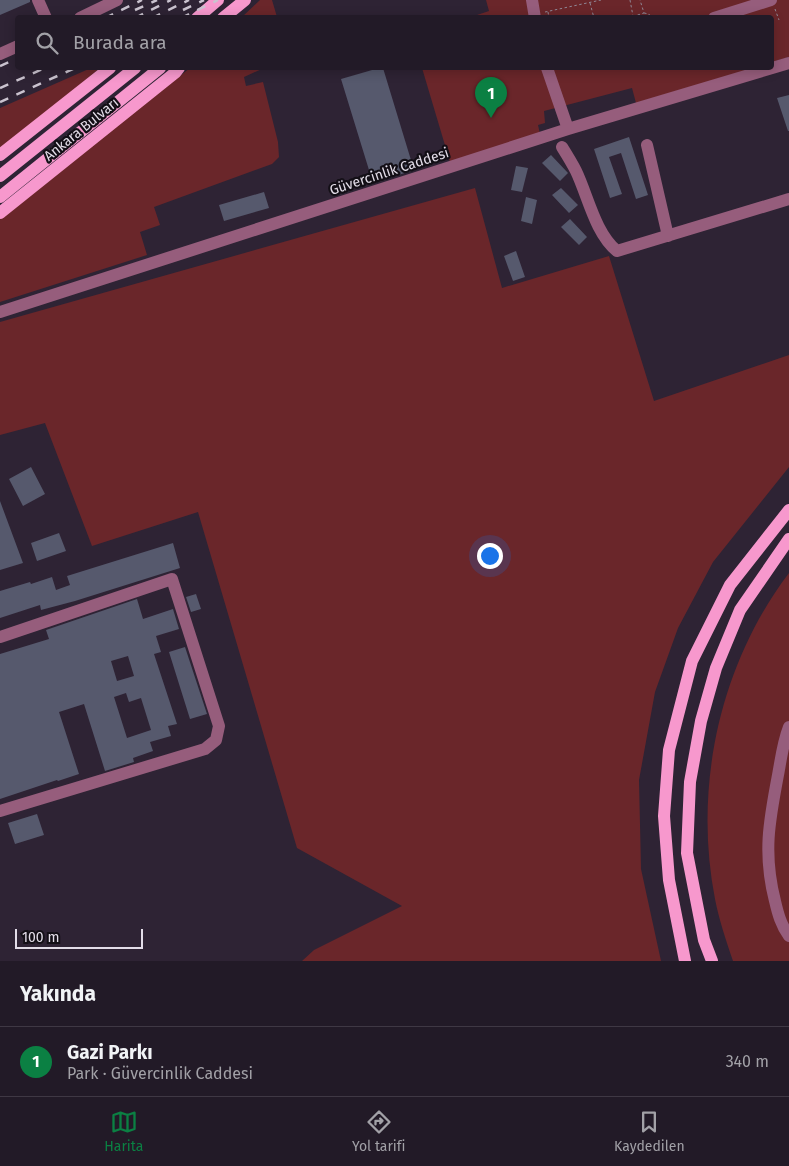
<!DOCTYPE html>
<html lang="tr">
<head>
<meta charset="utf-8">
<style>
  body { margin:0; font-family:"Fira Sans",sans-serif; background:#2a232f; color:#f1f3f6 }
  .scale { position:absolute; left:15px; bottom:12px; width:128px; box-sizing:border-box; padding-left:5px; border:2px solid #e3dde8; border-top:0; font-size:14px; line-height:18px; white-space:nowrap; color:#e3dde8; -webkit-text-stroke:4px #130f16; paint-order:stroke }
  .you { position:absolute; left:489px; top:555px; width:18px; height:18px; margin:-12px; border:4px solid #fff; border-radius:50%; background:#1a73e8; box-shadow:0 0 0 8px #1a73e833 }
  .badge { display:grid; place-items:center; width:32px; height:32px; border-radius:50%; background:#0b8043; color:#fff; font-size:16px; font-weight:700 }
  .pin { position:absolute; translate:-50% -41px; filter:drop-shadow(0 1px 2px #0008) }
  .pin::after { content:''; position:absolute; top:26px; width:18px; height:15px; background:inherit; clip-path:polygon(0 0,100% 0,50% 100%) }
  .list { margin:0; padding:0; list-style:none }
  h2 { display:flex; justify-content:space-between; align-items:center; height:65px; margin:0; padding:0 20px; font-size:21px }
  h2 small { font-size:16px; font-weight:400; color:#a2a1a7 }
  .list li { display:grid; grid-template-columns:32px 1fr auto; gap:15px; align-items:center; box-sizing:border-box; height:70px; padding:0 20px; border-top:1px solid #3f3844 }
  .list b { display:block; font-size:19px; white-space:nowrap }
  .list p { margin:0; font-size:16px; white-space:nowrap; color:#a2a1a7 }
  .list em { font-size:16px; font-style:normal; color:#a2a1a7 }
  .icon { flex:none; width:28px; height:28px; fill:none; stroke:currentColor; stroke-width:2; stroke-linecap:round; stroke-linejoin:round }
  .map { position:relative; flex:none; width:789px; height:961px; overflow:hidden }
  .search { position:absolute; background:#221a27; box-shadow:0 2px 12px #0003; left:15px; right:15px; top:15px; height:55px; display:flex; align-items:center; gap:12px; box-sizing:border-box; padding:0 18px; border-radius:5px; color:#a2a1a7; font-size:19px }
  .sheet { height:135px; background:#221a27 }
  nav { display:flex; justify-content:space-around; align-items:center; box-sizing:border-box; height:70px; border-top:1px solid #3f3844; background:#221a27; font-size:14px; color:#a2a1a7 }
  nav a { display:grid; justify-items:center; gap:2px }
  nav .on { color:#0b8043 }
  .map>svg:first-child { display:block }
  .green { fill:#6a262a }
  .building { fill:#56596d; fill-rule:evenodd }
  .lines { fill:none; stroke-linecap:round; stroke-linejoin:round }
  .path { stroke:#908896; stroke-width:1; stroke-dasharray:2.5 2.5; stroke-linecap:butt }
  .minor { stroke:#965d7c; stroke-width:12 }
  .major { stroke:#f798cd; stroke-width:12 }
  .rail { stroke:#cac3cf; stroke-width:2.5; stroke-dasharray:9 9; stroke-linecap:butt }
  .labels { text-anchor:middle; stroke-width:4.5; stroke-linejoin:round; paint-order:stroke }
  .street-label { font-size:14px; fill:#e3dde8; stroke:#130f16 }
</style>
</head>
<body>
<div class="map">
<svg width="789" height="961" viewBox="0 0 789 961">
  <rect width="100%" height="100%" fill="#2e2334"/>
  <!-- green -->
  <path class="green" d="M260 0H272L277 17H242Z
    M486 0H789V57L772 62V18H468L489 11Z
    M91 68H100L0 152V108Z
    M190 68H264L244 77 246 86 263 82 278 142 279 157 272 164 154 207 160 225 140 232 147 255 0 302V219Z
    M422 68H754L636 103 632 88 544 111 545 123 538 125 540 134 450 162Z
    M475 188 502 288 609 256 654 401 789 355V467L713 562 678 628 655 692 639 780 641 869 661 961H302L314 950 402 906 297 848 198 512 92 546 45 423 0 435V322Z
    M789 573V961H733C726 940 719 920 715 899 693 786 720 664 789 573Z"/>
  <!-- building -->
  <path class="building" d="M0 0H30V2L0 15Z
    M379 68H383L414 170 373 183 341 79Z
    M789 95V131H788L777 98Z
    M629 137 648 195 636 199 621 153 609 157 622 194 610 198 594 149Z
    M551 155 568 173 560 181 542 163Z
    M516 166 528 168 522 192 511 190Z
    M561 188 578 205 569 213 552 195Z
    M264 192 269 208 224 221 219 205Z
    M526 197 537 200 532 224 521 221Z
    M570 219 587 237 579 245 561 227Z
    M516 251 525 277 513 281 504 256Z
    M31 467 45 494 23 506 9 479Z
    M0 501 23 563 0 570Z
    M59 533 66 551 37 561 31 543Z
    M173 543 180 568 75 601 41 610 40 605 0 618V591L30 582 31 584 52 577 56 590 70 585 67 576Z
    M196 594 201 609 191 612 186 597Z
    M137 599 143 619 173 609 179 629 156 636 161 652 154 654 177 724 168 726 171 736 150 742 153 751 133 758 134 762 105 771 84 704 59 712 79 774 58 781 57 780 0 799V654L49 639 46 630ZM128 656 134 676 117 681 111 661ZM126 693 129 702 141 698 151 730 127 738 114 697Z
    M185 647 207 714 190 719 169 652Z
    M37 814 44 835 15 844 8 823Z"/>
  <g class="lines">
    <!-- path -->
    <path class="path" d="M630 0 633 16
      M590 3 594 18
      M775 9 779 20
      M545 12 601 0
      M548 12 549 18
      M644 13 649 14 650 18
      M628 18 644 13 640 0"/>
    <!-- minor -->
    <path class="minor" d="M38 0 46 18
      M532 0 535 18
      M80 18 117 0
      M714 18 771 0
      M0 54 18 46
      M547 68 568 129
      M647 145 668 236
      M562 147C567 155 572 163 576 171 588 196 595 233 617 251L789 199
      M0 312 568 129 789 63
      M0 637 172 579 219 726 216 740 205 749 0 811
      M789 727C783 742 781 759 778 775 769 822 763 854 775 901 778 914 781 925 789 936"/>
    <!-- major -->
    <path class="major" d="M197 18 218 0
      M223 18 245 0
      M0 155 110 68
      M0 176 135 68
      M0 197 160 68
      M0 213 176 72 179 68
      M685 961 669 880 664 816 669 750 692 661 730 585 789 510
      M712 961 704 940 687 853 690 782 701 721 716 668 740 610 789 539"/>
    <!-- rail -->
    <path class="rail" d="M135 10 157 0
      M183 10 204 0
      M105 18 142 0
      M135 18 171 0
      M152 18 189 0
      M181 18 218 0
      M0 66 18 58
      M0 88 45 68
      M0 102 75 68"/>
  </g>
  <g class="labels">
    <!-- street labels -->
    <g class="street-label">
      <text transform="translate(81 129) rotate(-39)" y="5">Ankara Bulvarı</text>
      <text transform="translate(389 171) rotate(-18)" y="5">Güvercinlik Caddesi</text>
    </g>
  </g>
</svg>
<div class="scale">100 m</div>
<div class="you"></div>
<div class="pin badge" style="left:491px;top:118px">1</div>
<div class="search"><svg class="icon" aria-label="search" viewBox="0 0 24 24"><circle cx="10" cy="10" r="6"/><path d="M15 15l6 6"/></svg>Burada ara</div>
</div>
<section class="sheet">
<h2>Yakında<small></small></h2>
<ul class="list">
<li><span class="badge">1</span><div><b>Gazi Parkı</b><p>Park · Güvercinlik Caddesi</p></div><em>340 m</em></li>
</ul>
</section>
<nav>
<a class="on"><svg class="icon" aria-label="map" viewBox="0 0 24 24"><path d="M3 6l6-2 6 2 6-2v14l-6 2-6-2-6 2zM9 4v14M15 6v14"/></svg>Harita</a>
<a><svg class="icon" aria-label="directions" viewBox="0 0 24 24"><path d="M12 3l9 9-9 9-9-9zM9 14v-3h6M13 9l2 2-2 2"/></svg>Yol tarifi</a>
<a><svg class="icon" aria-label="saved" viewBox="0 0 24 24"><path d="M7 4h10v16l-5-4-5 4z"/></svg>Kaydedilen</a>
</nav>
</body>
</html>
